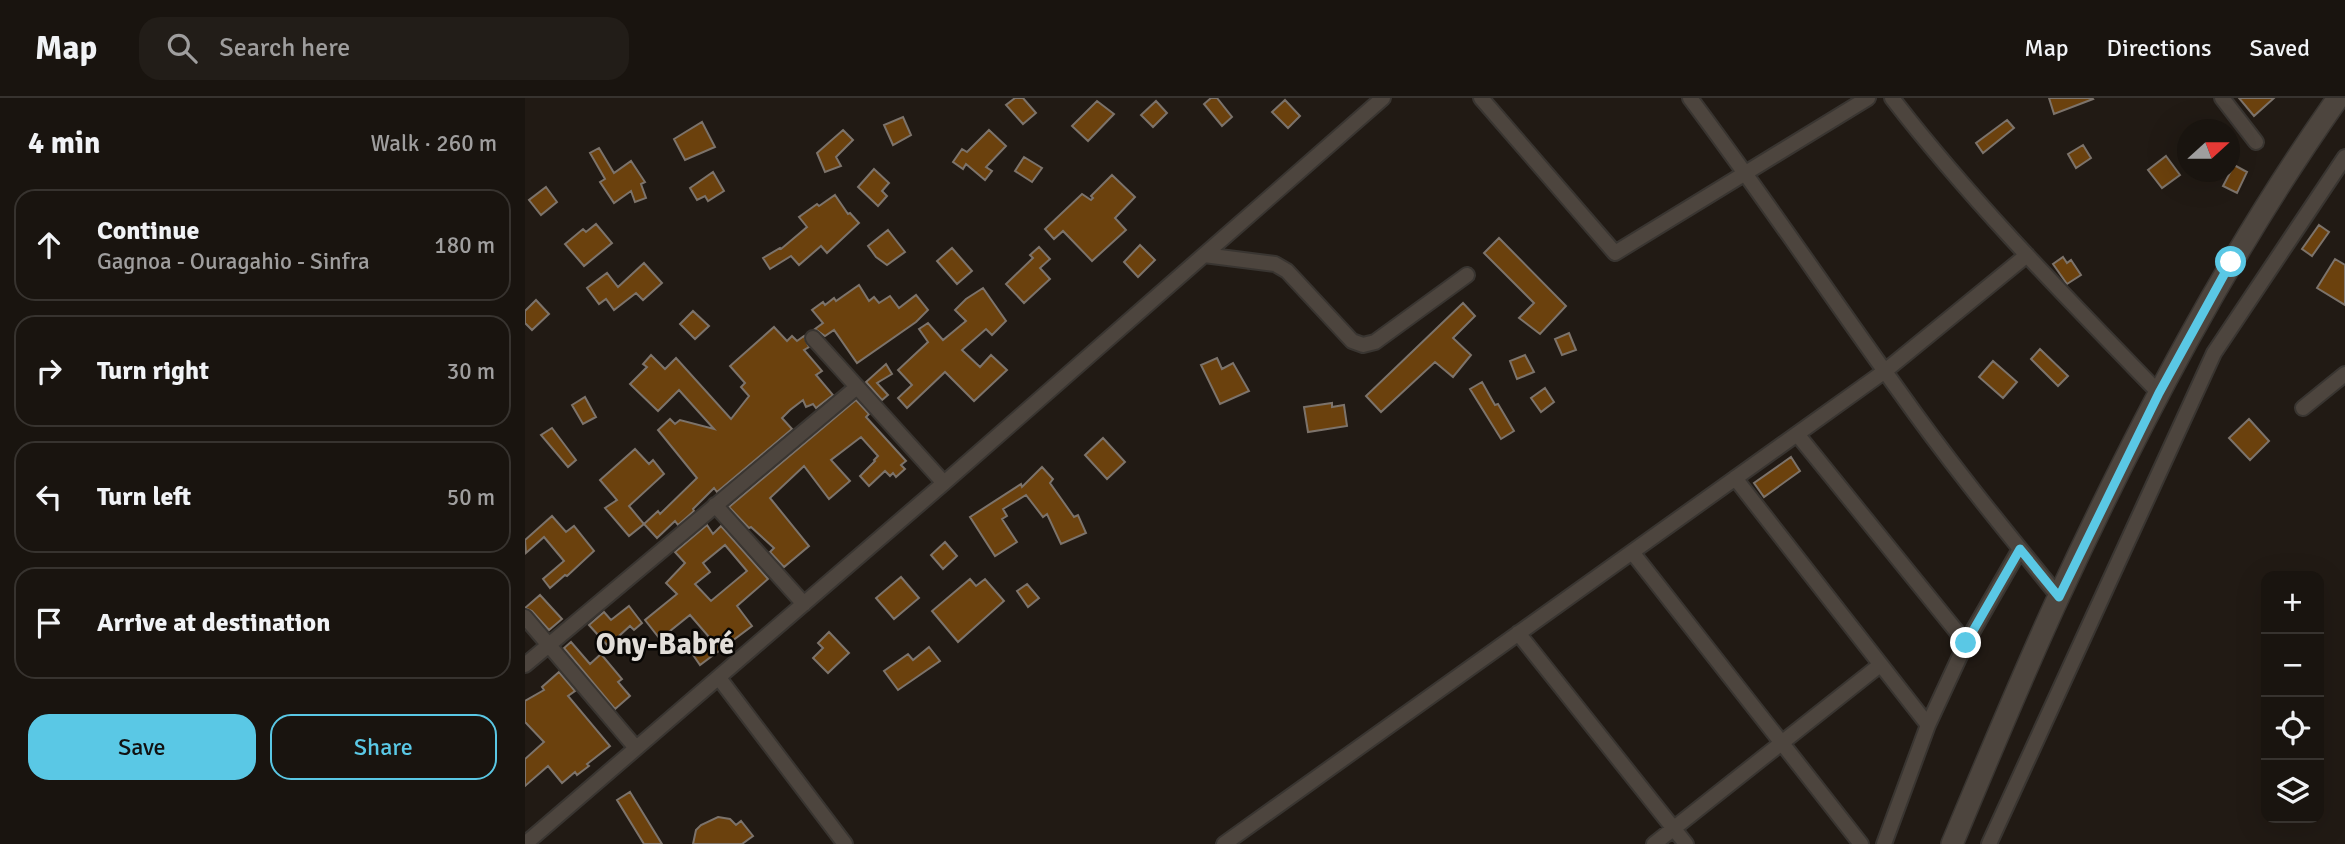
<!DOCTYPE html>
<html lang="en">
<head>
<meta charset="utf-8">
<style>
  body { margin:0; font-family:Signika,sans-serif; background:#221d18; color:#f1f3f6 }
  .controls { position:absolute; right:21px; bottom:21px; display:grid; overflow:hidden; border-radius:14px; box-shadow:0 7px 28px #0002 }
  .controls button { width:63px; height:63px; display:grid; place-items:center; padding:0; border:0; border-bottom:2px solid #37332f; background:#19140f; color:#f1f3f6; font:35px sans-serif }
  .compass { position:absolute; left:1652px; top:21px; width:63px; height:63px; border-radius:50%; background:#19140f; box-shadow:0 7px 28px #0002; rotate:69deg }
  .stop { position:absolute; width:21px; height:21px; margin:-16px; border:5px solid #5ac8e5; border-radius:50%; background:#fff }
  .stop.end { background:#5ac8e5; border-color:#fff; box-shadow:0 2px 7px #0008 }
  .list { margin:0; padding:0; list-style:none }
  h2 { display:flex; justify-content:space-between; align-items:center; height:91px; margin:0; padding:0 28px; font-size:30px }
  h2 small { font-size:23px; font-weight:400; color:#9f9e9e }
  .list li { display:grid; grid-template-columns:46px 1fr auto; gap:21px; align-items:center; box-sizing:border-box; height:112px; margin:0 14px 14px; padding:0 14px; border:2px solid #37332f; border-radius:21px }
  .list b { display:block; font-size:26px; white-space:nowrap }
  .list p { margin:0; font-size:23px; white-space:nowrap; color:#9f9e9e }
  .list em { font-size:23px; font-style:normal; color:#9f9e9e }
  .actions { display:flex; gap:14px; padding:21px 28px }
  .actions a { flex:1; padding:16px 0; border:2px solid #5ac8e5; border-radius:21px; text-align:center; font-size:24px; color:#5ac8e5 }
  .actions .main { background:#5ac8e5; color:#111 }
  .icon { flex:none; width:38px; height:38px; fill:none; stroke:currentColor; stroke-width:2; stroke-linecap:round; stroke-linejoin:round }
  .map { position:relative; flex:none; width:1820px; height:746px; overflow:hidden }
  header { display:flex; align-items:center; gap:42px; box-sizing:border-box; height:98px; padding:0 35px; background:#19140f; border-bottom:2px solid #37332f }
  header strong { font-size:33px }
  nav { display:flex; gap:38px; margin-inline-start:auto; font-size:24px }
  .search { width:490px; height:63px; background:#221d18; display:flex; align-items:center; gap:18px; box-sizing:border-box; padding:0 24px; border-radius:21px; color:#9f9e9e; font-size:26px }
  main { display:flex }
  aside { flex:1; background:#19140f }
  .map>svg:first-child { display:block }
  .building { fill:#6b410d; stroke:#7c736b; stroke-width:2; fill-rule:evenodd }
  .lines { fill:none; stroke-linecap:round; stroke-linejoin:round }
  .street-casing { stroke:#393531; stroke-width:18 }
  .secondary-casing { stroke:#393531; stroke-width:24 }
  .street { stroke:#4d453e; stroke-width:14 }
  .secondary { stroke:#4d453e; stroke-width:21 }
  .route { stroke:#5ac8e5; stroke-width:9 }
  .labels { text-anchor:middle; stroke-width:5; stroke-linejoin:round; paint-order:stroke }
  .quarter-label { font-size:30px; font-weight:bold; fill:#e1ddd8; stroke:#080604 }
</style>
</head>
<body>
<header>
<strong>Map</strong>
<div class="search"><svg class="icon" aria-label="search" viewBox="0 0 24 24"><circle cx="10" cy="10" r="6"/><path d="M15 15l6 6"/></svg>Search here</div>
<nav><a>Map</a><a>Directions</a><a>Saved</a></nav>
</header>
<main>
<aside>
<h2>4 min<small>Walk · 260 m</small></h2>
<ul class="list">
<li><svg class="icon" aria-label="ahead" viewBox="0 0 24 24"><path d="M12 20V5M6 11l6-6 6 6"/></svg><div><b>Continue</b><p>Gagnoa - Ouragahio - Sinfra</p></div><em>180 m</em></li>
<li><svg class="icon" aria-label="right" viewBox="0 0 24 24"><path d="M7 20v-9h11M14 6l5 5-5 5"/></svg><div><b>Turn right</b></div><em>30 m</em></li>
<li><svg class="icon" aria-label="left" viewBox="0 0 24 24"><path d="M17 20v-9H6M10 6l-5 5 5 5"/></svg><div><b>Turn left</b></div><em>50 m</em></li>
<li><svg class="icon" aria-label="arrive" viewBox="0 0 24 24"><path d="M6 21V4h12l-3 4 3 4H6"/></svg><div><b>Arrive at destination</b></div></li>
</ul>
<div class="actions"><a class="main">Save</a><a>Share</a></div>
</aside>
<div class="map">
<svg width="1820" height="746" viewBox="0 0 1820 746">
  <rect width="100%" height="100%" fill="#211a14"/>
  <!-- building -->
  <path class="building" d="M490 0H498L511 15 498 26 481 7Z
    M686 0H692L707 19 697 28 679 6Z
    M1524 0H1567L1568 1 1529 16Z
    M1714 0H1749L1729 18Z
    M760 2 775 18 763 30 747 14Z
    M572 3 589 16 563 43 547 28Z
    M631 3 642 15 628 29 616 17Z
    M378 19 386 37 368 47 359 27Z
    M1482 22 1489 30 1458 55 1451 45Z
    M177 24 190 49 160 62 149 41Z
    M318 32 328 42 311 59 316 68 300 74 292 55Z
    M464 32 481 48 461 69 467 73 460 82 441 66 438 71 428 64 437 51 442 54Z
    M1558 47 1566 60 1551 70 1543 56Z
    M74 50 89 75 106 63 120 84 116 86 121 100 110 104 106 93 89 105 75 84 80 81 65 55Z
    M1641 58 1655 77 1637 90 1623 72Z
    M499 59 517 70 507 84 490 73Z
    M1709 67 1722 74 1712 95 1698 88Z
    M349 71 364 85 357 93 362 98 353 108 333 89Z
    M188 74 199 93 183 103 180 98 172 102 165 90Z
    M587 77 610 99 590 120 601 132 567 163 538 133 529 141 520 131 557 96 566 102 568 100 566 98Z
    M21 89 32 104 16 117 4 102Z
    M310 97 323 116 325 115 334 125 302 155 296 148 274 167 266 158 245 171 238 160 255 150 256 151 282 129 274 119 292 106 294 108Z
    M71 126 87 145 59 168 40 146 58 131 61 134Z
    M1794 127 1804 134 1787 158 1777 151Z
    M363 132 380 154 362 167 351 159 343 148Z
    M974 140 1041 208 1015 236 994 220 1009 205 959 155Z
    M615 147 630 162 613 179 599 164Z
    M514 149 525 161 515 170 525 181 499 205 481 186 508 160 505 157Z
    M427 150 447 173 432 186 412 163Z
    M1538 159 1542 165 1546 162 1556 177 1542 186 1528 166Z
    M1810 161 1820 167V207L1792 190Z
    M119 165 137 185 118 202 111 195 89 212 81 201 74 206 62 190 82 175 93 189Z
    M334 187 344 203 349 199 354 205 365 198 374 210 391 197 403 212 391 224 332 265 309 232 300 238 290 231 298 225 287 212 298 204 300 207 309 200 311 203Z
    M458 190 481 223 467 237 461 231 437 252 455 269 466 257 482 272 449 303 420 274 382 310 373 300 387 287 373 272 403 244 394 231 403 225 418 242 441 223 430 212 441 201Z
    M11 202 24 216 7 232 0 225V213Z
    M938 205 950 218 928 240 946 257 928 279 910 264 856 314 841 298Z
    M168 213 184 228 170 241 155 226Z
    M249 229 262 243 267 238 272 243 279 238 284 249 279 252 297 273 291 277 308 297 291 310 288 306 281 309 278 302 265 312 257 320 267 331 192 394 189 390 168 411 169 413 153 427 150 423 132 440 119 426 133 413 135 416 172 380 133 332 145 321 150 326 155 322 189 331 154 292 133 313 105 286 122 269 118 266 126 257 140 271 151 260 206 321 224 298 216 289 220 285 205 268Z
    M1044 235 1051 252 1037 257 1030 241Z
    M1515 251 1543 278 1533 288 1506 261Z
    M1000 257 1009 274 992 281 985 263Z
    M692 260 697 271 708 265 724 293 695 306 676 267Z
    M1468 263 1492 284 1478 300 1454 279Z
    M361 266 367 276 352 285 363 297 357 302 341 284Z
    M957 284 970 307 973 306 989 333 976 341 945 291Z
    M1020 290 1029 304 1016 314 1006 300Z
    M60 299 71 319 58 326 47 307Z
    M331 302 344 316 341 319 381 363 376 367 380 371 371 379 368 375 365 378 360 373 344 388 335 378 350 363 349 362 353 358 336 339 306 362 325 383 304 401 279 368 245 400 284 448 259 469 245 454 249 450 226 429 224 430 204 409Z
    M807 305V309L819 307 822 328 783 334 779 309Z
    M1724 321 1744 343 1725 362 1704 340Z
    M27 330 51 362 43 369 16 337Z
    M578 340 600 364 582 381 560 357Z
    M110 351 124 366 128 362 139 376 104 408 119 426 104 438 80 410 92 402 75 382Z
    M1266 359 1275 373 1239 399 1229 385Z
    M517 369 528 381 525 385 549 419 553 417 561 435 536 446 522 416 518 419 501 397 478 411 482 418 477 421 492 444 470 458 445 419 496 386 497 389Z
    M27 418 41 434 49 428 69 453 42 478 40 477 25 490 18 481 39 463 19 439 1 455 0 442Z
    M182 427 188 436 196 428 243 481 212 508 227 528 175 567 166 554 185 540 165 517 135 541 120 522 152 496 141 485 160 465 150 454ZM200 447 222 473 186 503 170 486 185 474 178 465Z
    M420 444 432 458 418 471 406 457Z
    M376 479 394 500 369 521 351 500Z
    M445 481 451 488 460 481 479 503 433 544 407 513Z
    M502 486 514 500 503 509 492 493Z
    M15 497 37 521 24 532 7 513 0 510Z
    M104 508 117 525 109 532 105 528 83 548 64 527 79 514 86 522Z
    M304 534 324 555 303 575 288 560 298 550 293 545Z
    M46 544 65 566 76 556 97 581 93 584 105 598 90 611 39 550Z
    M404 549 415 563 373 592 359 573 383 556 388 562Z
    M34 574 50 593 43 598 85 648 62 666 64 668 52 677 50 674 37 685 23 668 0 688V661L19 644 0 624V603L19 592 17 589Z
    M105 694 137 746H119L92 702Z
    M193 719 205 721 211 727 216 723 228 738 217 746H168L171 732 176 727Z"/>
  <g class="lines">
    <!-- street casing -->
    <g class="street-casing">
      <path id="street" d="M956 0 1090 155 1343 0
        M1165 0C1237 96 1304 196 1374 293 1424 364 1479 431 1534 499
        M1367 0C1448 105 1542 200 1634 295
        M1697 0 1731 44
        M679 157 750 166 762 173 827 243 838 247 850 244 942 177
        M288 240 419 385
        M1778 310 1820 276
        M1272 336 1441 545
        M1210 380 1403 627
        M190 407 279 506
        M1107 454 1336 746
        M0 519 111 650
        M993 535 1161 746
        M0 567 332 289
        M194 580 320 746
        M0 746 419 385 858 0
        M699 746 1360 273 1502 157
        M1129 746 1355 567
        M1359 746 1403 627 1441 545 1495 451
        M1464 746 1689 255 1820 59"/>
    </g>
    <!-- secondary casing -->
    <g class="secondary-casing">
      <path id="secondary" d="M1427 746C1462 663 1496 580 1534 498 1614 326 1703 156 1813 0"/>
    </g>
    <!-- street -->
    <use href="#street" class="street"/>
    <!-- secondary -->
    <use href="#secondary" class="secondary"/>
  </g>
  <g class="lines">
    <!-- route -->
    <path class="route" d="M1441 545 1495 451 1534 499 1634 295 1706 164"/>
  </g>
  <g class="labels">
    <!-- quarter labels -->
    <g class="quarter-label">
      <text x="140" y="556">Ony-Babré</text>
    </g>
  </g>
</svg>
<div class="controls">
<button>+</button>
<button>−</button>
<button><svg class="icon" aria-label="locate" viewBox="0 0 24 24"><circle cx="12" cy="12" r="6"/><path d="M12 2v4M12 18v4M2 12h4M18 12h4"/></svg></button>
<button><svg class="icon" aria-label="layers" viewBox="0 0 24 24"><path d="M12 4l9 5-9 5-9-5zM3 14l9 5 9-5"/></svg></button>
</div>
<svg class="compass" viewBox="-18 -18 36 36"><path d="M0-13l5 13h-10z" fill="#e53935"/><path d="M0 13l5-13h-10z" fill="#9f9e9e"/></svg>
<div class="stop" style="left:1706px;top:164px"></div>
<div class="stop end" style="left:1441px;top:545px"></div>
</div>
</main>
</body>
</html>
